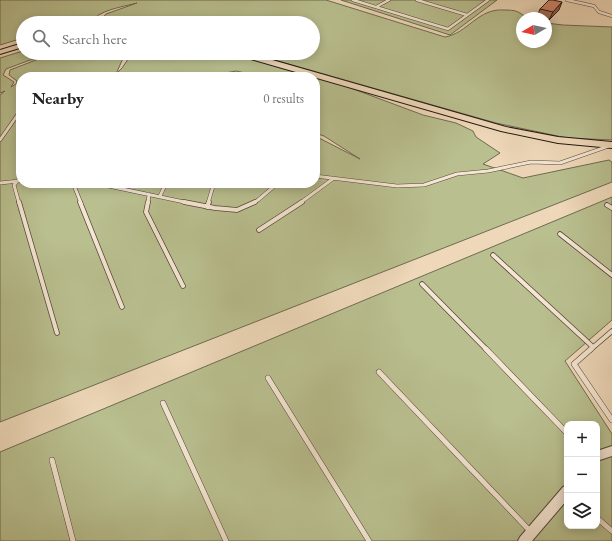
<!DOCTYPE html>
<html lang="en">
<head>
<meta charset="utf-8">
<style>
  body { margin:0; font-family:"EB Garamond",serif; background:#f2f2f2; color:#222 }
  .controls { position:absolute; right:12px; bottom:12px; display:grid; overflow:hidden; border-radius:8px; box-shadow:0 2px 10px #0003 }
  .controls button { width:36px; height:36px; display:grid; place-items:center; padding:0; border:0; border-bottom:1px solid #e0e0e0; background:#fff; color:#222; font:20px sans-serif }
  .compass { position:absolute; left:516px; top:12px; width:36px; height:36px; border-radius:50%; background:#fff; box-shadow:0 2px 10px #0003; rotate:261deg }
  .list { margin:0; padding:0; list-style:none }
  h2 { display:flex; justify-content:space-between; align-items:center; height:52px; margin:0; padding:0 16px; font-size:17px }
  h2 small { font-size:13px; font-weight:400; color:#767676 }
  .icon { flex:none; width:22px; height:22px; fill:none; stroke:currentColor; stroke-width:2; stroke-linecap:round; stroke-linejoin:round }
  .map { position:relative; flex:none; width:612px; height:541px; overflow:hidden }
  .search { position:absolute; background:#fff; box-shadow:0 2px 10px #0003; left:16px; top:16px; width:304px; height:44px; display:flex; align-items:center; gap:10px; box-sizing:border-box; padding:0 14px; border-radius:22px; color:#767676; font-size:15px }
  .panel { position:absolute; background:#fff; box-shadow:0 2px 10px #0003; left:16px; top:72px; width:304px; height:116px; border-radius:16px }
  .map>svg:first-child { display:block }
  .green { fill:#b9bf8f; stroke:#6e6b51; fill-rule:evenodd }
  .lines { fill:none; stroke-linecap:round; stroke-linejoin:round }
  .lane-far3-casing { stroke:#56473c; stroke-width:3.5 }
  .lane-far2-casing { stroke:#56473c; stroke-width:4 }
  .lane-far1-casing { stroke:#56473c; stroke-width:5.5 }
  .lane-casing { stroke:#56473c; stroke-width:6 }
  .street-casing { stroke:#56473c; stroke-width:2 }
  .primary-casing { stroke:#231713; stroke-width:2 }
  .lane-far3 { stroke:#f4e6d2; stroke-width:2.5 }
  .lane-far2 { stroke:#f4e6d2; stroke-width:3 }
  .lane-far1 { stroke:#f4e6d2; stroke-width:4 }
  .lane { stroke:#f4e6d2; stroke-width:5 }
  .street { fill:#f4e6d2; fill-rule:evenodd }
  .primary { fill:#eed8b9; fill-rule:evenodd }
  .wall { fill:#b3725c; stroke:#231713 }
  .shaded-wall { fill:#925d4b; stroke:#231713 }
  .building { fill:#d0856b; stroke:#231713 }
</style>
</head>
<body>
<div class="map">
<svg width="612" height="541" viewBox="0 0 612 541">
  <rect width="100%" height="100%" fill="#eed8b9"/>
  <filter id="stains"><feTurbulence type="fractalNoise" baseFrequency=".005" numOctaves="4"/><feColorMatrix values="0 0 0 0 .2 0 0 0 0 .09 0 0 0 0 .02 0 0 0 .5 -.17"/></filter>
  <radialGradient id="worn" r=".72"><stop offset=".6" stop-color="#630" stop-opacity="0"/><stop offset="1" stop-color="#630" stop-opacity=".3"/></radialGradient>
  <!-- green -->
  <path class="green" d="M0 0H326L445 37C468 33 478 8 504 10 516 10 518 11 527 18H522V42H546V23L563 25 612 27V140L567 138 496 123 250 53H313V23H98L106 14 137 3C122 7 98 10 90 23H23V38L0 45Z
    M341 0H497L450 35Z
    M23 51V53H59L55 55 62 53H118L124 56 116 74 122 68 131 55 126 53H232L340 84 423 115 456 123 473 131 476 137 500 153 483 164 523 178 609 160 612 162V182L0 422V95L5 91 0 93V58ZM41 58 10 70 9 75 17 81 16 84 11 87 14 82 3 75 6 69 30 60ZM236 71 254 75 252 77H315V133L324 136 360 159 315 136V183H21V77H122L117 75 138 77 250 76 235 72 220 74Z
    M612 197V320L565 361 612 434V541H0V452ZM567 424H597V526H567Z"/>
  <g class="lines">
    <!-- lane-far3 casing -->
    <g class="lane-far3-casing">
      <path id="lane-far3" d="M353 0 448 29 488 0
        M417 0 467 15
        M567 0 594 6 599 12 612 16
        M376 7 389 0"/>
    </g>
    <!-- lane-far2 casing -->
    <g class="lane-far2-casing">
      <path id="lane-far2" d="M0 140 21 110
        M315 176 397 186 424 185 457 174 488 171 531 162 560 163 612 145
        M0 183 19 181
        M73 183 81 203
        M94 183 189 203
        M160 196 166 183
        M19 203 14 185 21 177
        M148 203 149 194
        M208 203 214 183
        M253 203 258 200 278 183
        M300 203 334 178"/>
    </g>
    <!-- lane-far1 casing -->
    <g class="lane-far1-casing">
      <path id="lane-far1" d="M19 202 57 333
        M80 202 122 307
        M148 202 146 212 183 286
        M184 202 215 208 237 210 255 202
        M607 205 612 208
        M207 207 209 202
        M259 230 302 202
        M560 234 612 275
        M493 255 593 347
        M422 284 487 350
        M590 350 612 331"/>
    </g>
    <!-- lane casing -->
    <g class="lane-casing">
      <path id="lane" d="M486 349 567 433
        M591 349 574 364 612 420
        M379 372 531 532
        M268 378 369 541
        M163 403 226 541
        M52 460 73 541
        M597 518 612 531"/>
    </g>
    <!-- street casing -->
    <g class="street-casing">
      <path id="street" d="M612 446V456L597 461V451Z
        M567 485V500L532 541H518L520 537 563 487Z"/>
    </g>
    <!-- primary casing -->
    <g class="primary-casing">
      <path id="primary" d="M23 43V47L0 54V50Z
        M236 53H248L506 127 558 137 612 142V148L558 143 501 131 237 55Z"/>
    </g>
    <!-- lane-far3 -->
    <use href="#lane-far3" class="lane-far3"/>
    <!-- lane-far2 -->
    <use href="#lane-far2" class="lane-far2"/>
    <!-- lane-far1 -->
    <use href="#lane-far1" class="lane-far1"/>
    <!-- lane -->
    <use href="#lane" class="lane"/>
    <!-- street -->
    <use href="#street" class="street"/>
    <!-- primary -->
    <use href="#primary" class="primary"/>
  </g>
  <!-- wall -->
  <path class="wall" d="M540 9 559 10 549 20 546 19V18H541L537 17Z"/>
  <!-- shaded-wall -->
  <path class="shaded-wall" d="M562 2 559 10 549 20 553 12Z"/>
  <!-- building -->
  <path class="building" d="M549 0H553L562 2 553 12 540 9Z"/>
  <rect width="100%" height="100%" filter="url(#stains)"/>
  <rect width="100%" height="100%" fill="url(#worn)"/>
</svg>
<div class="controls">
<button>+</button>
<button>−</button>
<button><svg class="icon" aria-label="layers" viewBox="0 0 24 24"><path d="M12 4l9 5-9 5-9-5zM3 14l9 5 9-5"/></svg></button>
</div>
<svg class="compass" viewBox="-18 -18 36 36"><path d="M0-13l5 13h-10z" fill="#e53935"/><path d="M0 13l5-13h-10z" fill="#767676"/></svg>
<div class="search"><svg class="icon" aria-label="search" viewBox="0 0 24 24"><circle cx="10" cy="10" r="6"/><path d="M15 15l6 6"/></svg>Search here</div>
<section class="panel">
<h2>Nearby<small>0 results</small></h2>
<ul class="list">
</ul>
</section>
</div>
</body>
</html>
